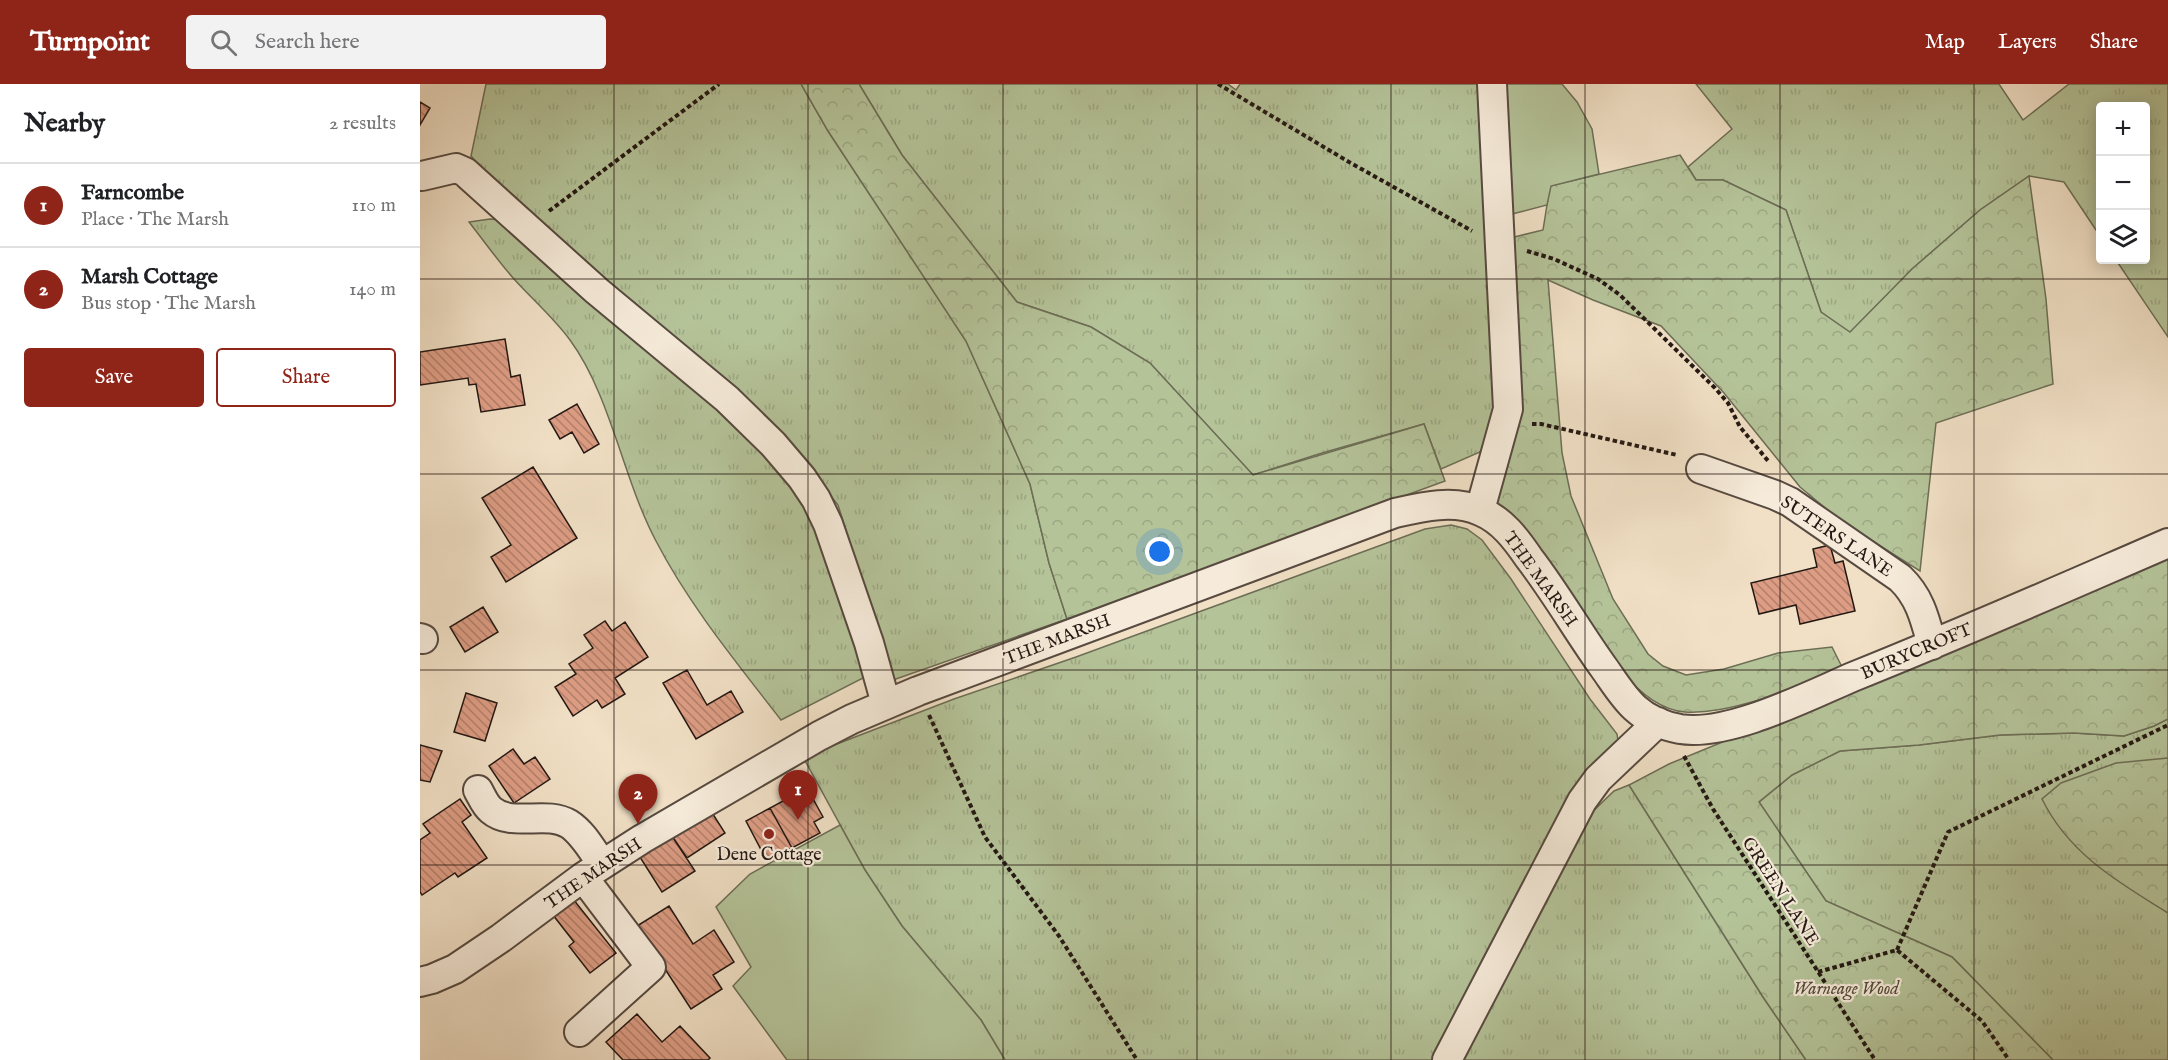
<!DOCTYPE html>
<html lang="en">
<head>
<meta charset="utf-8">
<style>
  body { margin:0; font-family:"IM FELL English",serif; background:#f2f2f2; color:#202124 }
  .controls { position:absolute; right:18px; top:18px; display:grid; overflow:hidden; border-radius:6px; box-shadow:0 3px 15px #0003 }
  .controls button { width:54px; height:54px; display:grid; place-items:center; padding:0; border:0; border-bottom:2px solid #e0e0e0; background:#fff; color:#202124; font:30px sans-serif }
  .you { position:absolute; left:740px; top:468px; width:21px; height:21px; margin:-15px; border:4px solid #fff; border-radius:50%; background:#1a73e8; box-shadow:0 0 0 9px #1a73e833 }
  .badge { display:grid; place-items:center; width:39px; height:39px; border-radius:50%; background:#8f2418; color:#fff; font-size:20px; font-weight:700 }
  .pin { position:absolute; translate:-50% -50px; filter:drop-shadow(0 2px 3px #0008) }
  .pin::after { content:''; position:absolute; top:32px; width:21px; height:18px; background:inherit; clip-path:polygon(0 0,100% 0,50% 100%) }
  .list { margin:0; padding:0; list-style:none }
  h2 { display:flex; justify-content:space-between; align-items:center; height:78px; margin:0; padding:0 24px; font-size:26px }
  h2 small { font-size:20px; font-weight:400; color:#757577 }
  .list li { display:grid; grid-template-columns:39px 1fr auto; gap:18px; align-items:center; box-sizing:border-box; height:84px; padding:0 24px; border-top:2px solid #e0e0e0 }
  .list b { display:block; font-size:22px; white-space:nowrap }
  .list p { margin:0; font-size:20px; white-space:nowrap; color:#757577 }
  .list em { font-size:20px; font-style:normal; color:#757577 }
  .actions { display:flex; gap:12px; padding:18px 24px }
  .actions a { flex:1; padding:14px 0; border:2px solid #8f2418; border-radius:6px; text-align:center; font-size:21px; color:#8f2418 }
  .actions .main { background:#8f2418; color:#fff }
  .icon { flex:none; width:33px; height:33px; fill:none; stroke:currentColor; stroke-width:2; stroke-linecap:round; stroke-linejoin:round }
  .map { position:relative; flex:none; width:1748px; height:976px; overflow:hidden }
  header { display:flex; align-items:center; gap:36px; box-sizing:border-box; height:84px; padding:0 30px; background:#8f2418; color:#fff }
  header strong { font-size:28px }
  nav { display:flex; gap:33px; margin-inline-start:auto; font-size:21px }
  .search { width:420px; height:54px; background:#f2f2f2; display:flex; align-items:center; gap:15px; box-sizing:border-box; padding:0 21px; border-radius:6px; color:#757577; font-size:22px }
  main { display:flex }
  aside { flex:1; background:#fff }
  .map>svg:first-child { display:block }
  .grass { fill:url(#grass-tufts); stroke:#6c6e56; stroke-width:1.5 }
  .forest { fill:url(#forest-crowns); stroke:#6c6e56; stroke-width:1.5 }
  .green { fill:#b5c399; stroke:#6c6e56; stroke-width:1.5 }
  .building { fill:url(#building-back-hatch); stroke:#241813; stroke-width:1.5 }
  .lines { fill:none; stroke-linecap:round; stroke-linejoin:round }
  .minor-casing { stroke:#574a40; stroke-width:32 }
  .path { stroke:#241813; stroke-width:4; stroke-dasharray:4.5 3; stroke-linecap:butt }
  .minor { stroke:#f6ebda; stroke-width:28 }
  .grid { fill:none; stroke:#241813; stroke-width:1.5; stroke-opacity:0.55 }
  .poi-dot { fill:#8f2418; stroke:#f6ebda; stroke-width:2 }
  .labels { text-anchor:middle; stroke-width:4.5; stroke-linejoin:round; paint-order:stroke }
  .street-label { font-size:18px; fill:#241813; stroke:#f6ebda }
  .poi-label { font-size:18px; fill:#241813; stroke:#f6ebda }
  .park-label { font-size:18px; font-style:italic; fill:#504b3b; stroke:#f6ebda }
</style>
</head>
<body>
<header>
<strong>Turnpoint</strong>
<div class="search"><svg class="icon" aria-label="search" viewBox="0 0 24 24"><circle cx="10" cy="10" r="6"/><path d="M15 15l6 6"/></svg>Search here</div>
<nav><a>Map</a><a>Layers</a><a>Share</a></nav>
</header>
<main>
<aside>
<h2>Nearby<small>2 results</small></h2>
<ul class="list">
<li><span class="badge">1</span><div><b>Farncombe</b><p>Place · The Marsh</p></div><em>110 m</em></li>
<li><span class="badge">2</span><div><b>Marsh Cottage</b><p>Bus stop · The Marsh</p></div><em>140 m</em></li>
</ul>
<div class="actions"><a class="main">Save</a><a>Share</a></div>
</aside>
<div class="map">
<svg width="1748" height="976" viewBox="0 0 1748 976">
  <defs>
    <pattern id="grass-tufts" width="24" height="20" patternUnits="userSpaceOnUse" patternTransform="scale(1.5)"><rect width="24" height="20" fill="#b5c399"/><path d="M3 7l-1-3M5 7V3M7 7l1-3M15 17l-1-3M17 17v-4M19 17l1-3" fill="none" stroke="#9ca783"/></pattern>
    <pattern id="forest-crowns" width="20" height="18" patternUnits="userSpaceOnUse" patternTransform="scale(1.5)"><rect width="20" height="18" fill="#b5c399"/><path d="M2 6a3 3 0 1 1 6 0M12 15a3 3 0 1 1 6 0" fill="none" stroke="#9ca783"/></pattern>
    <pattern id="building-back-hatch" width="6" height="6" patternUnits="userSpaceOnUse" patternTransform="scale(1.5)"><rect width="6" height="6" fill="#dd9d84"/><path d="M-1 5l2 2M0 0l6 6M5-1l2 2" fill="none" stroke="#b37f6b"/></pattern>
  </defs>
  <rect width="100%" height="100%" fill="#f1e0c6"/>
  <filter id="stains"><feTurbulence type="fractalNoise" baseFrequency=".00333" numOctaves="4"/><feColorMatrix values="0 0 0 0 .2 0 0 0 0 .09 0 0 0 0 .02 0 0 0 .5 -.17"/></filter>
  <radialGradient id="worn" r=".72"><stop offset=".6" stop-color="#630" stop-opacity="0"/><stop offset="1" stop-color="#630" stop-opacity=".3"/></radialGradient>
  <!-- grass -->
  <path class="grass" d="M66 0H381L408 47 546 257 610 400 629 479 647 535 473 596 418 421 371 360 84 109 51 72Z
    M439 0H808L816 6 820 0H1061L1076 281 1073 346 1060 368 1021 385 1004 340 902 369 833 391 730 279 671 243 597 218 482 71Z
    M1276 0H1579L1603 36 1649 0H1748V253L1696 176H1726V22H1680V152L1644 98 1609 92 1560 126 1492 185 1430 249 1401 228 1366 126 1303 96H1276L1268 83 1312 45Z
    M70 135 82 136 313 332 390 422 449 591 361 636C317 579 269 521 236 457 203 395 191 312 150 256 134 234 112 215 94 195 78 177 64 157 49 138Z
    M1031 441 1047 445 1062 456 1091 495 1170 615 1197 650 1199 663 1016 976H585L561 936 482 842 445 786 383 673 534 615 656 573 1005 445Z
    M1748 635V976H1633L1532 873 1406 817 1339 718 1372 691 1420 667 1499 661 1580 651 1654 649 1704 652 1734 642Z
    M1209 701 1343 913 1386 976H1038L1165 735 1194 707Z"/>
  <!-- forest -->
  <path class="forest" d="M381 0H439L482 71 597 218 671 243 730 279 833 391 1004 340 1025 397 647 535 629 479 610 400 546 257 408 47Z
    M1260 71 1276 96H1303L1366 126 1401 228 1430 248 1492 185 1560 126 1609 92 1626 215 1633 300 1516 339 1500 487 1422 438 1380 403 1304 309 1241 242 1173 216 1128 196 1142 369 1151 412 1193 515 1228 570 1243 582 1266 591 1304 585 1358 569 1412 563 1423 585C1377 602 1314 631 1265 628 1205 624 1158 520 1128 477 1112 455 1091 435 1073 415L1086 155 1123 146 1130 102Z
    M1748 475V635L1734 642 1704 652 1654 649 1580 651 1499 661 1420 667 1372 691 1339 718 1406 817 1532 873 1633 976H1386L1343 913 1209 701 1249 680Z
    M1748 674V829C1698 798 1649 770 1622 715L1641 699 1696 679Z"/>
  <!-- green -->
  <path class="green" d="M1081 0H1142L1157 18 1172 45 1179 90 1131 102 1127 121 1092 130Z
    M420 741 445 786 482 842 561 936 585 976H367L313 902 331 883 296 823 330 790Z"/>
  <!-- building -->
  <path class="building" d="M0 18 10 24 0 41Z
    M85 255 91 293 100 291 105 321 61 328 56 300 49 301 48 294 0 301V268Z
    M157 320 179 360 164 369 152 348 140 355 129 336Z
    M113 383 157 454 86 498 71 473 91 461 62 414Z
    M1410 461 1415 479 1423 477 1435 527 1380 540 1376 521 1339 530 1331 499 1397 483 1393 465Z
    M63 523 78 548 45 568 30 543Z
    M185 537 192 547 205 538 228 573 195 594 205 610 182 624 177 616 153 632 135 603 156 590 149 580 173 564 164 551Z
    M267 586 287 621 311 607 323 628 276 655 243 599Z
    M46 609 77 619 65 657 34 648Z
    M0 661 22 667 10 698 0 696Z
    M93 665 104 680 115 673 130 695 94 719 69 682Z
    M387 704 403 733 394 738 400 749 372 764 350 724Z
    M40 715 51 731 42 738 67 774 38 793 35 789 2 811 0 808V756L10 749 3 740Z
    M289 724 305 749 267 774 250 749Z
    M350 724 372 764 347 777 326 737Z
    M250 749 275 787 242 808 218 770Z
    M153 815 196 869 170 889 149 862 154 858 133 831Z
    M249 822 273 860 294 846 314 878 293 891 302 905 271 925 217 842Z
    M217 930 242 958 260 942 290 974 288 976H203L186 958Z"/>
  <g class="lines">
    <!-- minor casing -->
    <g class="minor-casing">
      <path id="minor" d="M2 92 36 84 45 88 177 207 307 315 353 360 382 394 396 415 408 440 449 559 466 620
        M1281 385 1355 411 1370 418 1480 494C1500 513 1505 535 1512 561
        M1060 426 1088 325 1072 0
        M0 554 3 555
        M58 706C62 713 65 721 71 726 92 744 126 726 149 740 163 749 172 766 182 780
        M0 898 12 895 35 885 81 854 163 793 222 755 399 652 432 635 498 607 975 429C1001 423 1034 415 1060 427 1082 436 1096 455 1109 474 1136 509 1158 548 1184 584 1194 598 1203 613 1215 624 1227 635 1244 642 1260 645 1309 653 1390 611 1435 592 1540 550 1644 504 1748 459
        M159 948 231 883 163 793
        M1027 976 1162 717 1178 695 1238 638"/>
    </g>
    <!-- path -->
    <path class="path" d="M798 0 929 78 1052 147
      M129 127 299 0
      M1107 167 1134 175 1178 195 1200 211 1295 304 1308 319 1320 343 1349 378
      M1112 340H1121L1257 371
      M509 631 565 753 639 852 717 976
      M1264 672 1293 725 1455 976
      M1477 866 1528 748 1748 641
      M1398 888 1477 866 1562 937 1589 976"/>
    <!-- minor -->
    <use href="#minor" class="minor"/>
  </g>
  <!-- grid -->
  <path class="grid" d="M194 0V976M388 0V976M583 0V976M777 0V976M971 0V976M1165 0V976M1360 0V976M1554 0V976M0 195H1748M0 390H1748M0 586H1748M0 781H1748"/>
  <!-- markers -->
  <circle class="poi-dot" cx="349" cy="750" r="6"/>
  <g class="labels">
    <!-- street labels -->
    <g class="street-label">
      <text transform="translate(1417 452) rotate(34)" y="6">SUTERS LANE</text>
      <text transform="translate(1121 495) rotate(54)" y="6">THE MARSH</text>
      <text transform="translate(637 555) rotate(-21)" y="6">THE MARSH</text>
      <text transform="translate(1496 567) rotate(-23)" y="6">BURYCROFT</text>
      <text transform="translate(173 789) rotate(-34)" y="6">THE MARSH</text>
      <text transform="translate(1361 807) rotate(57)" y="6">GREEN LANE</text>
    </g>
    <!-- poi labels -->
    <g class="poi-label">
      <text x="349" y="776">Dene Cottage</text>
    </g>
    <!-- park labels -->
    <g class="park-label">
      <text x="1426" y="910">Warneage Wood</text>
    </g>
  </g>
  <rect width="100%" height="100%" filter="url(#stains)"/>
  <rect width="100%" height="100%" fill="url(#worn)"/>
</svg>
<div class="controls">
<button>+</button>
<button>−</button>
<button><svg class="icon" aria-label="layers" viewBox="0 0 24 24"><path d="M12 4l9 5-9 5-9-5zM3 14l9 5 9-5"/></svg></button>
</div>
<div class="you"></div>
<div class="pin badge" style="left:378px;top:736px">1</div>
<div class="pin badge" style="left:218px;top:740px">2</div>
</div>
</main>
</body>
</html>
